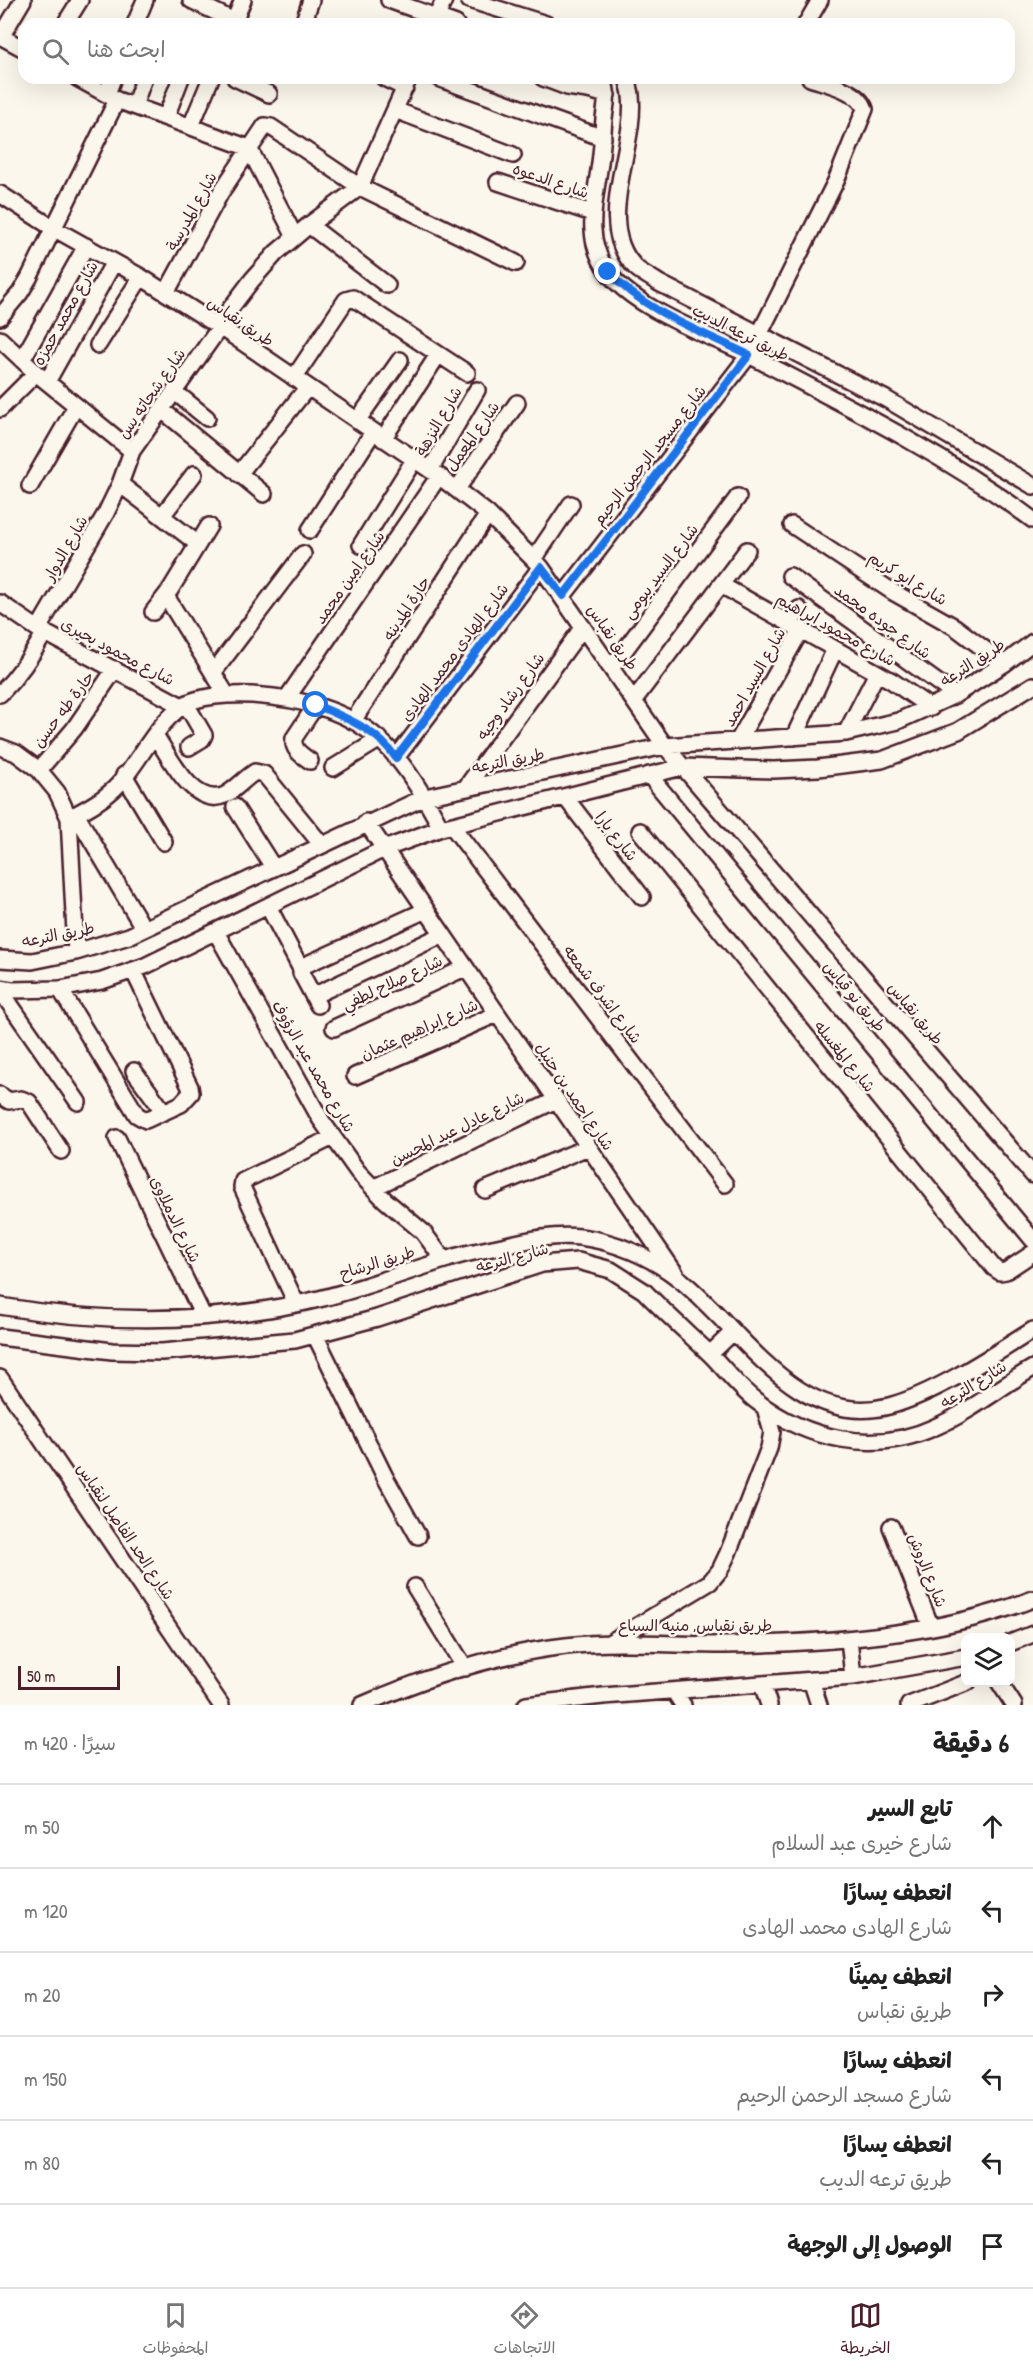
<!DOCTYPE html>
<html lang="ar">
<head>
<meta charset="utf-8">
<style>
  body { margin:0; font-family:"Patrick Hand","Playpen Sans Arabic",sans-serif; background:#f6f6f6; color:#222; direction:rtl }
  .controls { position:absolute; right:18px; bottom:18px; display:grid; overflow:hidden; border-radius:12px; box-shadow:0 6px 24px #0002 }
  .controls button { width:54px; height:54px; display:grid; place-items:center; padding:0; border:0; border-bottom:2px solid #e0e0e0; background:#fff; color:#222; font:30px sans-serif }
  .scale { position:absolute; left:18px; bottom:15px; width:102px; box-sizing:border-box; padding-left:6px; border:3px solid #4a1f2b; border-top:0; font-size:16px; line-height:21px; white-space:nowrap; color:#4a1f2b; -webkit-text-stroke:4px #fbf7ec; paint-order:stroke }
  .stop { position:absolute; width:18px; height:18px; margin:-14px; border:4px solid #1a73e8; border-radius:50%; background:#fff }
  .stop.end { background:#1a73e8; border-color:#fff; box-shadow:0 2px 6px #0008 }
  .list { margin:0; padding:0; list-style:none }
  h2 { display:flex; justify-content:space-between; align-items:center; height:78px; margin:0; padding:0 24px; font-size:26px }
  h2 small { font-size:20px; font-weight:400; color:#767676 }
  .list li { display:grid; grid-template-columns:39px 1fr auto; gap:18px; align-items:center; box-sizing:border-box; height:84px; padding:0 24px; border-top:2px solid #e0e0e0 }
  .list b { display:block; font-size:22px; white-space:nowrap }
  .list p { margin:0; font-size:20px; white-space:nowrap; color:#767676 }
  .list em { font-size:20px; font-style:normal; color:#767676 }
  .icon { flex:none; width:33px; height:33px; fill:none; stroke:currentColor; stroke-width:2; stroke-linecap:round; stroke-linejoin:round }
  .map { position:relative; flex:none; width:1033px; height:1705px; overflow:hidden; direction:ltr }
  .search { position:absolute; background:#fff; box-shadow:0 6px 24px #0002; left:18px; right:18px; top:18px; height:66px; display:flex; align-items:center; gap:15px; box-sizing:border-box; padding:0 21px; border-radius:18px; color:#767676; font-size:22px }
  .sheet { height:582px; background:#fff }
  nav { display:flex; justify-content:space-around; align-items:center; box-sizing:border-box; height:84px; border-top:2px solid #e0e0e0; background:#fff; font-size:16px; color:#767676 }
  nav a { display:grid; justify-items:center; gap:3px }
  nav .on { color:#4a1f2b }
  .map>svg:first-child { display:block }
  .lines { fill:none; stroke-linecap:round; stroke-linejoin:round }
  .minor-casing { stroke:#4a1f2b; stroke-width:20 }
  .minor { stroke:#fbf7ec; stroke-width:15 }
  .route { stroke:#1a73e8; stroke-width:8 }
  .labels { text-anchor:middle; stroke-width:5; stroke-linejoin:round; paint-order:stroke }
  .street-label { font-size:16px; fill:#4a1f2b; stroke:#fbf7ec }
</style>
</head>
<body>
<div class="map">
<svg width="1033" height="1705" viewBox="0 0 1033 1705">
  <rect width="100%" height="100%" fill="#fbf7ec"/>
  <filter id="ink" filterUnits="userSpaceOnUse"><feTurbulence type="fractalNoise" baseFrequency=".0167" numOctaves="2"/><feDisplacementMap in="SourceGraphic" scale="12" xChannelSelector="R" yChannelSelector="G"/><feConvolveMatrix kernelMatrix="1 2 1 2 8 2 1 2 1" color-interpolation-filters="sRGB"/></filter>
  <g filter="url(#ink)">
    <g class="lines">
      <!-- minor casing -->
      <g class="minor-casing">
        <path id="minor" d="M191 0 234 21
          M389 0 456 24
          M469 0 546 24
          M65 24 80 0
          M135 24 145 0
          M233 24 243 0
          M303 24 311 0
          M434 24 444 0
          M806 24 820 0
          M0 36 24 49
          M1 37 23 0
          M77 78 117 100 249 148
          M235 78 269 94
          M384 78 405 88
          M438 78 603 138
          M543 78 567 87 588 90 607 95
          M602 78C609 90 606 105 604 118 603 133 602 148 600 163 595 201 583 238 608 272 633 308 711 336 751 356 847 406 946 455 1033 520
          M627 78C628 84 631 90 631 96 637 148 592 225 636 268 643 274 652 278 659 283L886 399 1033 486
          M107 94 113 78
          M134 106 144 78
          M395 110 513 155
          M166 117 181 78
          M191 126 211 78
          M249 148 295 237
          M498 182 592 213
          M0 194 53 228 141 277 220 327 439 476 488 514 541 567 665 746 1033 1175
          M309 225 387 285
          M166 293 221 192 265 126 271 127 360 187 516 263
          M0 317 20 293 29 278 117 100
          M217 326 252 280 276 253 309 225 360 187 409 78
          M0 339 36 373 132 451
          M98 345 141 277
          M22 360 86 246
          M294 378 346 300 353 298 467 373
          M48 380 114 262
          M175 392 207 418
          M0 409 36 373
          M162 410 264 494
          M357 421 400 360
          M383 439 438 355
          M430 470 477 390
          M239 474 307 388
          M120 484 198 544
          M30 486 76 406
          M457 489 517 403
          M162 516 194 474
          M792 525 893 592 955 627 1004 664
          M310 530 373 432
          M361 545 414 460
          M534 559 571 504
          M790 576 955 695
          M721 585 892 681 931 708
          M166 596 226 694
          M563 596 749 355 836 181 865 109C859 90 827 84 810 78
          M0 603 38 629 182 706
          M153 612 170 590 209 526
          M790 624 799 609
          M38 629 106 513 120 484 132 451 220 327
          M612 667 738 497
          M213 673 303 554
          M0 694C19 675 32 656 45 632
          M287 698 439 476
          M634 700 747 550
          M186 704 204 735 202 739 189 747
          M353 721 488 514
          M846 733 877 673
          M155 735C169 756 194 809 225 795 235 790 245 778 255 772L264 774 321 844
          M794 737 835 649
          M738 741 801 630
          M0 747 16 753 39 770 57 792 69 818 76 952
          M396 758 541 567
          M310 761C302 755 292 750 294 738L316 705
          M333 768 380 739
          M39 770 74 729 115 669
          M124 775 164 842
          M649 775 1033 1240
          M467 786 583 627
          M565 797 642 897
          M235 807 273 867
          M76 814 144 929
          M69 818C86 809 105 799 118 785 140 761 154 727 181 707 196 695 233 694 252 695 297 698 348 709 382 742 406 764 426 799 441 828
          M366 822 675 1273
          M452 826 725 1184
          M640 831 994 1268 1000 1272 1006 1271 1033 1253
          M268 906 301 969
          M216 932 321 1120 358 1172 385 1200 423 1232 444 1260
          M0 959 32 961 76 952 129 936 425 797 665 746 846 733 898 721 955 695 1004 664 1033 642
          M0 988 12 990 60 989 102 981 145 966 384 849 441 828 682 767 774 770 818 768 882 760 958 731 1033 685
          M60 989 137 1115 146 1120 181 1104 191 1093 190 1087 133 970
          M0 990 78 1102
          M313 996 442 935
          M318 1005 301 973 303 966 426 910
          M334 1028 465 968
          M134 1071 164 1112
          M355 1076 497 1014
          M0 1095 9 1101 21 1099 29 1102 61 1151
          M117 1138 203 1316
          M373 1188 556 1100
          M485 1190 588 1147
          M296 1303 242 1187 243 1181 333 1137
          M0 1306C106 1324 214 1324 319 1299 362 1289 404 1272 448 1259 465 1253 484 1250 502 1246 527 1240 555 1234 580 1237 614 1241 651 1257 678 1278 740 1326 796 1430 889 1406 934 1394 992 1356 1033 1330
          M315 1335 385 1477 418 1536
          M0 1337 112 1351 162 1352 295 1340 377 1318 542 1264 578 1261 611 1270 644 1291C665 1313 688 1333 710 1354 725 1369 738 1387 755 1400 806 1440 875 1455 935 1427 970 1412 1000 1387 1033 1368
          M710 1354 733 1332
          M0 1378 221 1705
          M891 1527 931 1627
          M415 1587 465 1668
          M849 1639 853 1677
          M609 1643 710 1582 720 1570 728 1553 769 1448 772 1432 765 1408
          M1010 1643 1033 1634
          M811 1680 819 1705
          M999 1682 1014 1705
          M762 1684 769 1705
          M674 1691 683 1705
          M362 1705C426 1677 496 1654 566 1646 619 1640 672 1645 725 1645 825 1643 939 1636 1033 1599
          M526 1705 603 1696 853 1677 966 1657
          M909 1705 968 1682"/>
      </g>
      <!-- minor -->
      <use href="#minor" class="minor"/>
    </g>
  </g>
  <g class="lines" filter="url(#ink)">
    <!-- route -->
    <path class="route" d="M316 705C346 718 378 730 396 758L541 567 563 596 749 355C700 331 646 312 608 272"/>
  </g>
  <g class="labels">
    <!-- street labels -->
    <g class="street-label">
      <text transform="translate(551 180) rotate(19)" y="6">شارع الدعوه</text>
      <text transform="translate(191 211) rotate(-61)" y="6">شارع المدرسة</text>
      <text transform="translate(65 313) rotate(-61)" y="6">شارع محمد حمزه</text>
      <text transform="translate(241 321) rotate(34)" y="6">طريق نقباس</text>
      <text transform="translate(741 332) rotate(27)" y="6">طريق ترعه الديب</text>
      <text transform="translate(151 393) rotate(-55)" y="6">شارع شحاته يس</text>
      <text transform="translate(438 421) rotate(-60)" y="6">شارع النزهة</text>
      <text transform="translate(472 436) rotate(-55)" y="6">شارع المعمل</text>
      <text transform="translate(649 455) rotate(-52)" y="6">شارع مسجد الرحمن الرحيم</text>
      <text transform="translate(65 548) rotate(-60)" y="6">شارع الدوار</text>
      <text transform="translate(660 571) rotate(-53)" y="6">شارع السيد بيومى</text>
      <text transform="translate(349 577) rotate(-55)" y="6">شارع امين محمد</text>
      <text transform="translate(908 578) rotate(31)" y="6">شارع ابو كريم</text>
      <text transform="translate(406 608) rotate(-57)" y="6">حارة المدينه</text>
      <text transform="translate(883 621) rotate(36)" y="6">شارع جوده محمد</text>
      <text transform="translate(836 629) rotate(29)" y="6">شارع محمود ابراهيم</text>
      <text transform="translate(613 637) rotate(55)" y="6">طريق نقباس</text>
      <text transform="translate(118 651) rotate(28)" y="6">شارع محمود بحيرى</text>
      <text transform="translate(454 652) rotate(-53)" y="6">شارع الهادى محمد الهادى</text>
      <text transform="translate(972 662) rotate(-33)" y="6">طريق الترعه</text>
      <text transform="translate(754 677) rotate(-61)" y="6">شارع السيد احمد</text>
      <text transform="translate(510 696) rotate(-54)" y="6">شارع رشاد وجيه</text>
      <text transform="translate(63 709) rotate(-53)" y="6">حارة طه حسن</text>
      <text transform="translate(508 760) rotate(-11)" y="6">طريق الترعه</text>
      <text transform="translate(617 836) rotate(52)" y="6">شارع يارا</text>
      <text transform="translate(58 934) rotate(-11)" y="6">طريق الترعه</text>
      <text transform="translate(392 982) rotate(-25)" y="6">شارع صلاح لطفي</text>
      <text transform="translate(603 994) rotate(53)" y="6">شارع اشرف شمعه</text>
      <text transform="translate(855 996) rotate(50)" y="6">طريق نو قياس</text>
      <text transform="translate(916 1013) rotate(50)" y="6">طريق نقباس</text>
      <text transform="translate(419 1029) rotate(-24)" y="6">شارع ابراهيم عثمان</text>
      <text transform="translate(845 1056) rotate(51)" y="6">شارع المغسله</text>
      <text transform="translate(314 1066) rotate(60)" y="6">شارع محمد عبد الرؤوف</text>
      <text transform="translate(575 1096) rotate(56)" y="6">شارع احمد بن حنبل</text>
      <text transform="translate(457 1128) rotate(-26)" y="6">شارع عادل عبد المحسن</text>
      <text transform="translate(176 1219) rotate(64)" y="6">شارع الدملاوى</text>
      <text transform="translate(512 1257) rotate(-15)" y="6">شارع الترعه</text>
      <text transform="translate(377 1262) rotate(-17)" y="6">طريق الرشاح</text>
      <text transform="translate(973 1384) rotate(-32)" y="6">شارع الترعه</text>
      <text transform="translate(126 1531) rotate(56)" y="6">شارع الحد الفاصل لنقباس</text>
      <text transform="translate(928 1570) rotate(68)" y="6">شارع الروش</text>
      <text x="695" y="1631">طريق نقباس, منيه السباع</text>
    </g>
  </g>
</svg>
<div class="controls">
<button><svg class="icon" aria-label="layers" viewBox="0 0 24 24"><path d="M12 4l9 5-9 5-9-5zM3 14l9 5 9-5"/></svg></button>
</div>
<div class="scale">50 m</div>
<div class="stop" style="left:316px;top:705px"></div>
<div class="stop end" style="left:608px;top:272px"></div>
<div class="search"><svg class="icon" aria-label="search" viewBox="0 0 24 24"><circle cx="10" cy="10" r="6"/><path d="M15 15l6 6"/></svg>ابحث هنا</div>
</div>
<section class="sheet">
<h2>6 دقيقة<small>سيرًا · 420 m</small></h2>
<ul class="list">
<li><svg class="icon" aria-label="ahead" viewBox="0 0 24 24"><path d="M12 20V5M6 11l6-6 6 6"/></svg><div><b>تابع السير</b><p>شارع خيرى عبد السلام</p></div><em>50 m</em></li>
<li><svg class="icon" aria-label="left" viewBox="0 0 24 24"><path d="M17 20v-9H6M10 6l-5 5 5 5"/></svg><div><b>انعطف يسارًا</b><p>شارع الهادى محمد الهادى</p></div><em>120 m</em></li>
<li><svg class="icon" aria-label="right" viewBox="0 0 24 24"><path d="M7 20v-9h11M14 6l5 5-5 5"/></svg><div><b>انعطف يمينًا</b><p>طريق نقباس</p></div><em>20 m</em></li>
<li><svg class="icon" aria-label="left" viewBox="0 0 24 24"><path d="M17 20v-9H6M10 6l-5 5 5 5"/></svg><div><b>انعطف يسارًا</b><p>شارع مسجد الرحمن الرحيم</p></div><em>150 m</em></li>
<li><svg class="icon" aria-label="left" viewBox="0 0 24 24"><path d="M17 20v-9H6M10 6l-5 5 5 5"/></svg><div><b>انعطف يسارًا</b><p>طريق ترعه الديب</p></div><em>80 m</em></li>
<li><svg class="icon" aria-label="arrive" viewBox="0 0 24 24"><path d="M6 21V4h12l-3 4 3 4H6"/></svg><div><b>الوصول إلى الوجهة</b></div></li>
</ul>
</section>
<nav>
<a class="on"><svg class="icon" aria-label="map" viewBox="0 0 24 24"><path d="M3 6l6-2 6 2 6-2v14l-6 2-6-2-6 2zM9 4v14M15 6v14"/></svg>الخريطة</a>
<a><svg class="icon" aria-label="directions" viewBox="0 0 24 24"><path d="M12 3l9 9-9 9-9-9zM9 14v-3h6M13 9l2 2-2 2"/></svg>الاتجاهات</a>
<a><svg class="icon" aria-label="saved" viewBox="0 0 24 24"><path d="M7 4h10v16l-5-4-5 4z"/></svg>المحفوظات</a>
</nav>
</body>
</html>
